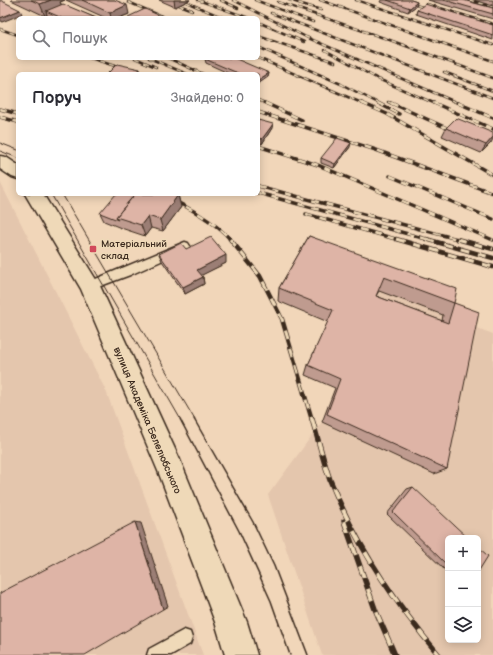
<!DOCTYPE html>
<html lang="uk">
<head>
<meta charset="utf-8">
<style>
  body { margin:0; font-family:"Balsamiq Sans",sans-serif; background:#f7f7f7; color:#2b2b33 }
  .controls { position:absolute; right:12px; bottom:12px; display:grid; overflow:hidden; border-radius:6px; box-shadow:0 2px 10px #0003 }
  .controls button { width:36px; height:36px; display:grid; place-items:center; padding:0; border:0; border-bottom:1px solid #e1e1e2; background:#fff; color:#2b2b33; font:20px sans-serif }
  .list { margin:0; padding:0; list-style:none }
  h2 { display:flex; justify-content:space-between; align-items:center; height:52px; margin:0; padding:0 16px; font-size:17px }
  h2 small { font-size:13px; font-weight:400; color:#7c7c81 }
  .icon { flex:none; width:22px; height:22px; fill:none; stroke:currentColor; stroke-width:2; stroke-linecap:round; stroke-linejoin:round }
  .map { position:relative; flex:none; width:493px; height:655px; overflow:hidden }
  .search { position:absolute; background:#fff; box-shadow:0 2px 10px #0003; left:16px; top:16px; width:244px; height:44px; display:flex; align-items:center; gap:10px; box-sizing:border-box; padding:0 14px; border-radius:6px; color:#7c7c81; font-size:15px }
  .panel { position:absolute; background:#fff; box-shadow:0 2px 10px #0003; left:16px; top:72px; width:244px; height:124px; border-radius:6px }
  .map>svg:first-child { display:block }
  .built { fill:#e4c6ad; fill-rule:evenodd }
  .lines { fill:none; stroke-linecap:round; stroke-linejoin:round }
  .lane-casing { stroke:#3b2a1e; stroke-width:3 }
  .secondary-casing { stroke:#3b2a1e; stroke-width:3 }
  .lane { fill:#efd9b8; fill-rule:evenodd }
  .secondary { fill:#efd9b8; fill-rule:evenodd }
  .tram-far1 { stroke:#3b2a1e; stroke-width:1 }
  .tram { stroke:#3b2a1e; stroke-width:1.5 }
  .rail-far3-casing { stroke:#3b2a1e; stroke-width:2.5 }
  .rail-far2-casing { stroke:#3b2a1e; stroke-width:3.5 }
  .rail-far1-casing { stroke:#3b2a1e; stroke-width:4.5 }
  .rail-casing { stroke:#3b2a1e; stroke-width:5.5 }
  .rail-far3 { stroke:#efd9b8; stroke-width:1.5; stroke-dasharray:5; stroke-linecap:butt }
  .rail-far2 { stroke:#efd9b8; stroke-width:2.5; stroke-dasharray:7; stroke-linecap:butt }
  .rail-far1 { stroke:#efd9b8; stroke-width:3; stroke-dasharray:9; stroke-linecap:butt }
  .rail { stroke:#efd9b8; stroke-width:4; stroke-dasharray:12; stroke-linecap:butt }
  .wall { fill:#bf9b8f; stroke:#3b2a1e; fill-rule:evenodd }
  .shaded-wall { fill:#9b7e74; stroke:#3b2a1e }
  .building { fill:#deb4a6; stroke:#3b2a1e; fill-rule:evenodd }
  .poi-dot { fill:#d1495b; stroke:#efd9b8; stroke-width:1.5 }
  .labels { text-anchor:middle; stroke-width:3.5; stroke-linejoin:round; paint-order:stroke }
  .poi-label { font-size:10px; fill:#3b2a1e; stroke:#efd9b8; text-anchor:start }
  .street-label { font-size:10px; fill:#3b2a1e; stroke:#efd9b8 }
</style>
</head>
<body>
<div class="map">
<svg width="493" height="655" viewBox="0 0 493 655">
  <rect width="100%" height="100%" fill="#f1d6b9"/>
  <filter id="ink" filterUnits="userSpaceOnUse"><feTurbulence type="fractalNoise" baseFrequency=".025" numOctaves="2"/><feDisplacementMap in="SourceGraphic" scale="8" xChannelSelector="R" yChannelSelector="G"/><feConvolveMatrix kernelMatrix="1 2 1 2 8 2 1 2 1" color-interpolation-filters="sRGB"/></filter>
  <g filter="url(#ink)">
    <!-- built -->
    <path class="built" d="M0 182 106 391 203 655H0Z
      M377 290 493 334V655H322L268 495 322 422 335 388 305 375 328 322ZM448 538H478V640H448Z"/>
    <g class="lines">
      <!-- lane casing -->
      <g class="lane-casing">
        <path id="lane" d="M185 242 188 243 190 246 188 249 130 275 90 290 86 289 85 286 86 283Z
          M184 630 190 632 192 638 190 644 171 655H147L149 649Z"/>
      </g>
      <!-- secondary casing -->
      <g class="secondary-casing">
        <path id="secondary" d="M0 156 6 157 18 165V179L12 177 0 169Z
          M25 194H43L100 286 180 460 247 622 257 655H225L215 622 158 471 81 289Z"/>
      </g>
      <!-- lane -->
      <use href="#lane" class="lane"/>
      <!-- secondary -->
      <use href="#secondary" class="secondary"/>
      <!-- tram-far1 -->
      <path class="tram-far1" d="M0 143 18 150
        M0 151 18 158
        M51 194 181 420
        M62 194 195 420"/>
      <!-- tram -->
      <path class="tram" d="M180 419 239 531 271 601 290 655
        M194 419 253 522 274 566 308 655"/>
      <!-- rail-far3 casing -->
      <g class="rail-far3-casing">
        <path id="rail-far3" d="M198 0 249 18
          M220 0 238 8
          M233 0 306 37 460 104
          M255 0 313 22
          M289 0 321 10
          M320 0 493 61
          M356 0 493 45
          M398 0 433 10
          M469 0 493 7
          M128 2 166 18
          M186 2 224 18
          M278 2 387 39 493 78
          M427 4 493 24
          M179 5 192 10
          M271 13 493 98
          M258 22 304 42
          M0 29 18 35
          M258 36 335 62
          M258 47 341 84 380 104
          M325 50 378 79 436 104
          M90 58 140 74
          M135 58 156 67
          M149 58 187 74
          M168 58 203 74
          M258 58 364 104
          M444 72 493 91
          M258 100 267 104
          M388 102 393 104"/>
      </g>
      <!-- rail-far2 casing -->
      <g class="rail-far2-casing">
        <path id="rail-far2" d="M265 103 302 120
          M362 103 387 114 493 175
          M378 103 399 114
          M391 103 449 129
          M434 103 493 129
          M458 103 493 118
          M0 109 18 114
          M258 112 376 150 493 193
          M0 117 18 122
          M258 146 318 165 493 240
          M390 176 493 219
          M258 186 461 240
          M258 193 430 240
          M161 194C187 207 212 219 231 240
          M306 214 399 240"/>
      </g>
      <!-- rail-far1 casing -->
      <g class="rail-far1-casing">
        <path id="rail-far1" d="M230 239 260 276 282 319 312 420
          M396 239 493 267
          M426 239 493 258
          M457 239 493 249"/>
      </g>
      <!-- rail casing -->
      <g class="rail-casing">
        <path id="rail" d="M312 419C318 439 323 460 330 480 356 545 394 602 439 655
          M344 521 375 609 395 655"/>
      </g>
      <!-- rail-far3 -->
      <use href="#rail-far3" class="rail-far3"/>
      <!-- rail-far2 -->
      <use href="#rail-far2" class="rail-far2"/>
      <!-- rail-far1 -->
      <use href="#rail-far1" class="rail-far1"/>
      <!-- rail -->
      <use href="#rail" class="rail"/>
    </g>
    <!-- wall -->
    <path class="wall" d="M11 0H65L60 2 61 4 96 18H48L47 15 45 16Z
      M66 0H115L129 14 119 18H106Z
      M159 0H190L175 7Z
      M381 0H411L417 2 416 6 408 12 380 2Z
      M428 0H463L493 8V19Z
      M474 0H493V6Z
      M417 10 493 25V40L416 14Z
      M205 59 269 73 268 77 258 74H230L206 63Z
      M258 120 272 128 262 144 258 143Z
      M446 128 491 143 481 153 442 136Z
      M350 147 334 168 321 163V158Z
      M178 195 181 207 163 231 151 228 145 236 121 228 104 221 100 213Z
      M309 236 454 303 447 469 434 474 322 422 335 388 305 375 308 365 328 322 278 301 279 288ZM379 291 443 315 442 321 376 296Z
      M186 249 226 263 201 275 203 277 204 284 185 294 162 261 159 254Z
      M413 487 448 538V573L387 514 407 489Z"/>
    <!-- shaded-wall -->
    <path class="shaded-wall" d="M51 0H65L60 2 63 9 46 11 47 15 45 16 40 4Z
      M174 0H190L175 7Z
      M417 2 416 6 408 12 410 8Z
      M127 5 129 14 119 18H111L110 13Z
      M20 10 22 14 2 22 0 18Z
      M140 69 141 74H134Z
      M269 73 268 77 258 84V80Z
      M273 124 272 128 262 144V139Z
      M493 137V139L491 143 481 153 486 145Z
      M351 143 350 147 334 168 335 164Z
      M178 195 181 207 163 231 160 220Z
      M148 216 151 228 145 236 141 225Z
      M226 255V263L198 277 197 270Z
      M203 277 204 284 185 294 183 287Z
      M135 522 141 523 168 606 163 609Z"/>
    <!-- building -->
    <path class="building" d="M0 0 20 10 0 18Z
      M31 0H51L40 4Z
      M82 0H115L127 5 110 13Z
      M387 0H411L417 2 410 8Z
      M444 0H463L493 8V14Z
      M63 4 96 18H62L46 11Z
      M425 4 493 25V35L417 10Z
      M145 9 165 18H130L128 17Z
      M206 58H234L269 73 258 80V74H240L205 59Z
      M117 64 140 69 134 74H107Z
      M456 118 493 133V137L486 145 446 128Z
      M258 120 273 124 262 139 258 138Z
      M337 138 351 143 335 164 321 158Z
      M116 194H135L116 217 118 220 100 213Z
      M135 194H176L178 195 160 220 148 216 141 225 116 217Z
      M309 236 457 289 454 303 479 312 447 469 327 414 340 379 308 365 333 310 279 288ZM384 277 454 303 448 323 376 296Z
      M211 237 226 255 197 270 203 277 183 287 159 254 181 243 186 249Z
      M413 487 468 538H448V566L393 512Z
      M135 522 163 609 85 655H0V593Z
      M478 547 488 556 478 572Z"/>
  </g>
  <!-- markers -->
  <rect class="poi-dot" x="89" y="245" width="8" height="8" rx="2"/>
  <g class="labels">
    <!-- poi labels -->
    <g class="poi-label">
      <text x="101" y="247">Матеріальний<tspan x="101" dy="12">склад</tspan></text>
    </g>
    <!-- street labels -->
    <g class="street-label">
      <text transform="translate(148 420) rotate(67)" y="4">вулиця Академіка Белелюбського</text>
    </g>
  </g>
</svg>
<div class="controls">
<button>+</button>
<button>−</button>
<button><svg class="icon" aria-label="layers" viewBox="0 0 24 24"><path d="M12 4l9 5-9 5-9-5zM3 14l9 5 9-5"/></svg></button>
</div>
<div class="search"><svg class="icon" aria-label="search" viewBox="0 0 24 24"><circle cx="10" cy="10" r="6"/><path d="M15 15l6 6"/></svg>Пошук</div>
<section class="panel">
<h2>Поруч<small>Знайдено: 0</small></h2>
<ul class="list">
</ul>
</section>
</div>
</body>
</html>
